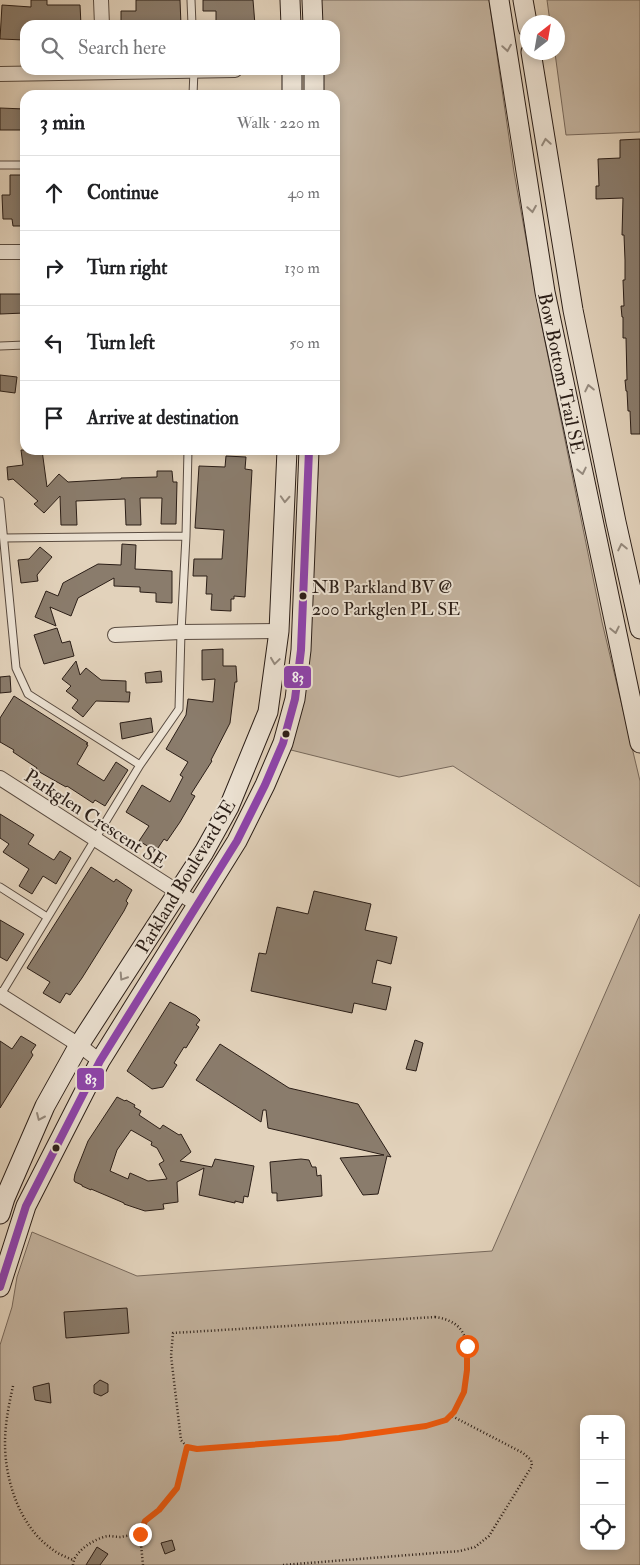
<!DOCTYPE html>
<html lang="en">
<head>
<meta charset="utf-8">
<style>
  body { margin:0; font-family:"IM FELL Double Pica",serif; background:#f2f2f2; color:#202124 }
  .controls { position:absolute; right:15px; bottom:15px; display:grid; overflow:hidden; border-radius:10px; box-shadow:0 2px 8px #0003 }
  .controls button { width:45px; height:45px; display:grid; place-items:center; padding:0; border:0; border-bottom:1px solid #e0e0e0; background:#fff; color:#202124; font:25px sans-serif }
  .compass { position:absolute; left:520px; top:15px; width:45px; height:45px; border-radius:50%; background:#fff; box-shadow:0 2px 8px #0003; rotate:31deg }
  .stop { position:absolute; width:15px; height:15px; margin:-11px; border:4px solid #ea580c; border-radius:50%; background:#fff }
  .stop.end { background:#ea580c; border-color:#fff; box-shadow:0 1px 5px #0008 }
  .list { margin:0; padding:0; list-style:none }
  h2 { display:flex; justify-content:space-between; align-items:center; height:65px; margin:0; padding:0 20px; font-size:21px }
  h2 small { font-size:16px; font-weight:400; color:#757577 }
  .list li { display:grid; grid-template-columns:32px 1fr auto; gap:15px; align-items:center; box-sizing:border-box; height:75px; padding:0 20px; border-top:1px solid #e0e0e0 }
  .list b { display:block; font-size:19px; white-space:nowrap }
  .list em { font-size:16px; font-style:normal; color:#757577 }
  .icon { flex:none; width:28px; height:28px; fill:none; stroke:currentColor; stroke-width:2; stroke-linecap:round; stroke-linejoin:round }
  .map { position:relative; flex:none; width:640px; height:1565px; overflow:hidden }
  .search { position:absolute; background:#fff; box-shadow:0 2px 8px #0003; left:20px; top:20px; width:320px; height:55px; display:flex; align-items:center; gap:12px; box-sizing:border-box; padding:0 18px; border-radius:15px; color:#757577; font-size:19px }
  .panel { position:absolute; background:#fff; box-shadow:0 2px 8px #0003; left:20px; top:90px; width:320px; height:365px; border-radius:15px }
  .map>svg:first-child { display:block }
  .green { fill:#c3b39f; stroke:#77685b; fill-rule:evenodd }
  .building { fill:#8a7c6c; stroke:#2b1e17; fill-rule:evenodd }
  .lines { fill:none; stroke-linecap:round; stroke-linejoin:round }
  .lane-casing { stroke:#594b40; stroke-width:9 }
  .street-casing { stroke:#594b40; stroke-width:16 }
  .secondary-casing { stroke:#2b1e17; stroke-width:21 }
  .path { stroke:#2b1e17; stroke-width:2.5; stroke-dasharray:1 2.5; stroke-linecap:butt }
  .lane { stroke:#ece2d3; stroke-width:7 }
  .street { stroke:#ece2d3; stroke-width:14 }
  .secondary { stroke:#ece2d3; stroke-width:19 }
  .bus-1-casing { stroke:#ece2d3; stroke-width:11 }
  .bus-1 { stroke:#8e44ad; stroke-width:8 }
  .oneway { stroke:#958a7e }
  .route { stroke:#ea580c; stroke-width:6 }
  .bus-dot { fill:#2b1e17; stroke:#ece2d3; stroke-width:2 }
  .labels { text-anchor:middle; stroke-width:4; stroke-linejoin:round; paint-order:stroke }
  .bus-label { font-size:18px; fill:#2b1e17; stroke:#ece2d3; text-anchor:start }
  .street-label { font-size:19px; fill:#2b1e17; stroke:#ece2d3 }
  .line-badge { stroke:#ece2d3; stroke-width:2 }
  .badge-label { font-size:14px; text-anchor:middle; font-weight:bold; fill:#fff }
</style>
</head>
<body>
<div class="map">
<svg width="640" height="1565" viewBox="0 0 640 1565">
  <rect width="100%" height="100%" fill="#e2d2bb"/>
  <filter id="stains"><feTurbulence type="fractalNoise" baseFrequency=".004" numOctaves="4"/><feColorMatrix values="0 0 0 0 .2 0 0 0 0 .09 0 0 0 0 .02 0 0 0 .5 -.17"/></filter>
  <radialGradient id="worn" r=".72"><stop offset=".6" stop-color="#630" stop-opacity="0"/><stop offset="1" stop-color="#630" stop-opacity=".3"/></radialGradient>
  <!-- green -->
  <path class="green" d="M321 0H489L514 172 540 317 602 622 640 781V887L453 766 399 777 287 749 304 656 318 474V450H335V95H323L322 70H335V25H321Z
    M547 0H640V132L566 135 555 53 558 52V22H550Z
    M640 914V1565H0V1345L12 1307 17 1277 32 1232 137 1276 492 1251ZM584 1419H621V1546H584Z"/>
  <!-- building -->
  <path class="building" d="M31 0H47V5H80L81 25H25V40L0 39 2 5 31 7Z
    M136 0H180L181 25H121V11H136Z
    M203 0H253L255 25H216V11H203Z
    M0 108 25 109V130H0Z
    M640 139V434H631L630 411H628L627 391H626L625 380H627L626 338H623V317H622L621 306H624L623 280H625V260L624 235H622L623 198 596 199V186H599L598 159 620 158V140Z
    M10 175H25V226H13L12 219H3L2 195H10Z
    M0 294H25V313L0 314Z
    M0 375 17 377 15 393 0 391Z
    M21 450H42L47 487 59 474 68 482 121 479V478L157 477V471H172L173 482H177L176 524H161L162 498H140L141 525H126L125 499 76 501 77 525H61L60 496 44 513 34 504 38 501 13 479 8 480 7 467 23 465Z
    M226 456 246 457 245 469 252 470 245 597 234 596V599H231V611L211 610 212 594H206L207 576H193L194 559H222L224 530 195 528 199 466 225 467Z
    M122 544 136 545 135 569 172 571V603L156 602V593L140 592V587L114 586V578L78 598 71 616 50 607 56 626 35 617 46 591 58 596 63 583 98 564 121 565Z
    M40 547 52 557 37 575 38 581 21 583 18 560 29 559Z
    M57 628 62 643 70 641 74 656 44 664 34 635Z
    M223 649V666H236L237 682H235L230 723 211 760 212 761 191 794 195 796 180 822 167 841 164 839 156 851 139 841 149 826 126 812 142 785 170 802 183 777 180 775 188 762 166 749 186 715 188 699 213 702 215 679 202 680V650Z
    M76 661 80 675 86 668 101 680 126 681V692H130L129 702 96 701 83 717 72 708 78 700 66 691 71 686 62 679Z
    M161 671 162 682 146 683 145 673Z
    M10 676 11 692 0 693V677Z
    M14 696 88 743 86 744 88 745 77 764 104 781 116 762 128 770 105 806 95 800 93 803 67 786 66 787 50 778 36 770 37 768 13 752 14 750 0 742V718Z
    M151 718 153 732 122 739 120 723Z
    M0 814 34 835 28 844 52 859 54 860 60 851 71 858 56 884 43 876 32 894 19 886 29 869 3 852 9 844 0 838Z
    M91 867 114 882 116 879 132 890 126 901 128 903 124 911 82 978 70 995 66 993 60 1003 43 993 50 982 27 968Z
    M314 891 371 904 365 930 397 937 391 964 377 960 372 983 391 987 386 1010 354 1003 352 1013 251 991 259 953 266 954 277 907 308 914Z
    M0 920 24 934 7 961 0 957Z
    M170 1002 196 1016 200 1020 196 1025 199 1027 186 1048 184 1047 174 1063 177 1065 163 1087 152 1089 127 1071Z
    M21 1036 36 1045 31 1052 33 1055 0 1108V1041L12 1049Z
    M415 1040 423 1043 416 1071 406 1069Z
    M220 1044 289 1088 358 1104 391 1157 387 1156 378 1194 363 1195 340 1158 384 1155 268 1128 266 1110H263L261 1122 196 1080Z
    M117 1097 125 1101 126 1100 135 1105 134 1107 141 1111 139 1115 160 1129 163 1125 179 1135 181 1134 191 1152 180 1161 212 1167 215 1159 254 1166 248 1197 244 1196 243 1203 235 1201V1203L199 1195 204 1168 177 1182 178 1202 163 1204 164 1209 145 1211 124 1204V1203L91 1189V1190L82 1186V1185L75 1182 74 1180 75 1174 88 1141ZM131 1130 152 1142 151 1145 157 1148 164 1161 159 1164 167 1179 148 1181 130 1173 128 1179 110 1171 117 1150Z
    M301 1159 309 1160 312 1167H316L317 1176 321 1175 322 1196 277 1201V1193H272L270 1162Z
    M127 1308 129 1333 66 1338 64 1312Z
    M100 1380 108 1384V1392L101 1396 94 1393V1385Z
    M49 1383 51 1403 35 1400 33 1387Z
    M172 1540 175 1550 165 1554 161 1543Z
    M97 1547 108 1554 100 1565H86Z"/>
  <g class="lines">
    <!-- lane casing -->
    <g class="lane-casing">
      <path id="lane" d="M191 0 192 25
        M193 95 194 70
        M0 165H25
        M0 346 25 345
        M0 501 16 668 28 694 140 765
        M4 538 186 536
        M0 887 47 917
        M0 996 140 765 179 709 181 632 186 536 188 450"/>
    </g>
    <!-- street casing -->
    <g class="street-casing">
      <path id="street" d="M101 0 102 25
        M0 74 235 70
        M0 252H25
        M115 635 181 632 279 631
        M0 778 198 905
        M0 995 79 1045 100 1061"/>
    </g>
    <!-- secondary casing -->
    <g class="secondary-casing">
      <path id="secondary" d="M290 0 291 25
        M312 0 313 25
        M499 0 545 292 640 743
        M523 0 528 28
        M531 52 573 310 616 522 640 629
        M292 70V95
        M314 95V70
        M0 1214 5 1198 45 1106 79 1045 204 852 229 807 268 712 279 631 287 450
        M0 1287 26 1206 100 1061 237 841 265 785 283 743 295 699 301 650 309 450"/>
    </g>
    <!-- path -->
    <path class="path" d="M435 1317C450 1319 464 1326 466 1343 469 1364 466 1408 445 1420 428 1429 405 1429 386 1432 323 1440 260 1444 197 1449L187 1447 181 1440 171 1356 173 1333Z
      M13 1386C9 1404 5 1424 5 1443 5 1481 20 1527 52 1549 58 1554 66 1557 73 1560
      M73 1565C73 1552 95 1538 108 1536 112 1536 116 1537 120 1537 126 1536 133 1535 140 1534
      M143 1565 140 1534 145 1521 159 1510 177 1488 187 1447
      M283 1565 460 1551 475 1547 489 1536 532 1466 531 1460 523 1453 450 1415"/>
    <!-- lane -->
    <use href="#lane" class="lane"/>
    <!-- street -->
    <use href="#street" class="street"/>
    <!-- secondary -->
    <use href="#secondary" class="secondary"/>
    <!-- bus-1 casing -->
    <g class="bus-1-casing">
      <path id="bus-1" d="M0 1287 26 1206 100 1061 237 841 265 785 283 743 295 699 301 650 309 450"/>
    </g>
    <!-- bus-1 -->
    <use href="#bus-1" class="bus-1"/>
  </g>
  <!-- one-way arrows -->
  <defs><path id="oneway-chevron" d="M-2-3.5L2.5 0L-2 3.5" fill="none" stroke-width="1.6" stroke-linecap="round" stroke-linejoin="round" transform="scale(1.25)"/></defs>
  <g class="oneway">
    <use href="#oneway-chevron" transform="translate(507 48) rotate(81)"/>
    <use href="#oneway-chevron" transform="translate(546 142) rotate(-99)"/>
    <use href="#oneway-chevron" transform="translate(532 209) rotate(81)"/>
    <use href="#oneway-chevron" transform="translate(589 388) rotate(-102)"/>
    <use href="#oneway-chevron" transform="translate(582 471) rotate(78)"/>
    <use href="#oneway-chevron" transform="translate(285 499) rotate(93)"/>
    <use href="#oneway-chevron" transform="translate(622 547) rotate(-102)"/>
    <use href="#oneway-chevron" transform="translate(615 630) rotate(78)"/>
    <use href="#oneway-chevron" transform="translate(275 661) rotate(98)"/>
    <use href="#oneway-chevron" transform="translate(123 977) rotate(123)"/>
    <use href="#oneway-chevron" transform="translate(40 1117) rotate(114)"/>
  </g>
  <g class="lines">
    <!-- route -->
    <path class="route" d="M140 1534 145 1521 159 1510 177 1488 187 1447 197 1449 339 1438 426 1426 446 1420 454 1412 464 1392 467 1370V1346"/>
  </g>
  <!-- markers -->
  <g class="bus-dot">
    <circle cx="303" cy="596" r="4.5"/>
    <circle cx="286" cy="734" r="4.5"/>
    <circle cx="56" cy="1148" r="4.5"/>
  </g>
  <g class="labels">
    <!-- bus labels -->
    <g class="bus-label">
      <text x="312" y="593">NB Parkland BV @<tspan x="312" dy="22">200 Parkglen PL SE</tspan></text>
    </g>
    <!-- street labels -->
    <g class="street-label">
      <text transform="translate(562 373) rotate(78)" y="7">Bow Bottom Trail SE</text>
      <text transform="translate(96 818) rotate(33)" y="7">Parkglen Crescent SE</text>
      <text transform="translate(185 876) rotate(-59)" y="7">Parkland Boulevard SE</text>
    </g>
  </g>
  <g class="line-badge">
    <rect x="283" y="665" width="29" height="24" rx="5" fill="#8e44ad"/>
    <rect x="76" y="1067" width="29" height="24" rx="5" fill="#8e44ad"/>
  </g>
  <g class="badge-label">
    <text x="298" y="682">83</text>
    <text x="91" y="1084">83</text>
  </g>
  <rect width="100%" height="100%" filter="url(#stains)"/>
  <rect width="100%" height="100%" fill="url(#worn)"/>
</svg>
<div class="controls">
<button>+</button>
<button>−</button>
<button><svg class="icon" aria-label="locate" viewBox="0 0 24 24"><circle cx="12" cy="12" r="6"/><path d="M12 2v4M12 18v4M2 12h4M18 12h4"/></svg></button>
</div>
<svg class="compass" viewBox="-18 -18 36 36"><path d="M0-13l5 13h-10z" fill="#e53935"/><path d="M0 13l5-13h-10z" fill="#757577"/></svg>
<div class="stop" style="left:467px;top:1346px"></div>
<div class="stop end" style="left:140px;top:1534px"></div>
<div class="search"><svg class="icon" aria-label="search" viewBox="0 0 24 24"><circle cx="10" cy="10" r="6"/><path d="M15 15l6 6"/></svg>Search here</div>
<section class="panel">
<h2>3 min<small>Walk · 220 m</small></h2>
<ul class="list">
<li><svg class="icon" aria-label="ahead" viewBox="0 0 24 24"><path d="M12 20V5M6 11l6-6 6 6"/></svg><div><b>Continue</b></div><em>40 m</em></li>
<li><svg class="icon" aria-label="right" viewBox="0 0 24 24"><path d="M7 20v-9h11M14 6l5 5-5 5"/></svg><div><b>Turn right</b></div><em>130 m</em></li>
<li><svg class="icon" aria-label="left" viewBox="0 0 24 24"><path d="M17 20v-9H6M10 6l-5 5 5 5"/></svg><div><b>Turn left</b></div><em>50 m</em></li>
<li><svg class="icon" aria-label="arrive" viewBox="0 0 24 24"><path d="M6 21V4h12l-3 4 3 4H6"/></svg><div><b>Arrive at destination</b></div></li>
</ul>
</section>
</div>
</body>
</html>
